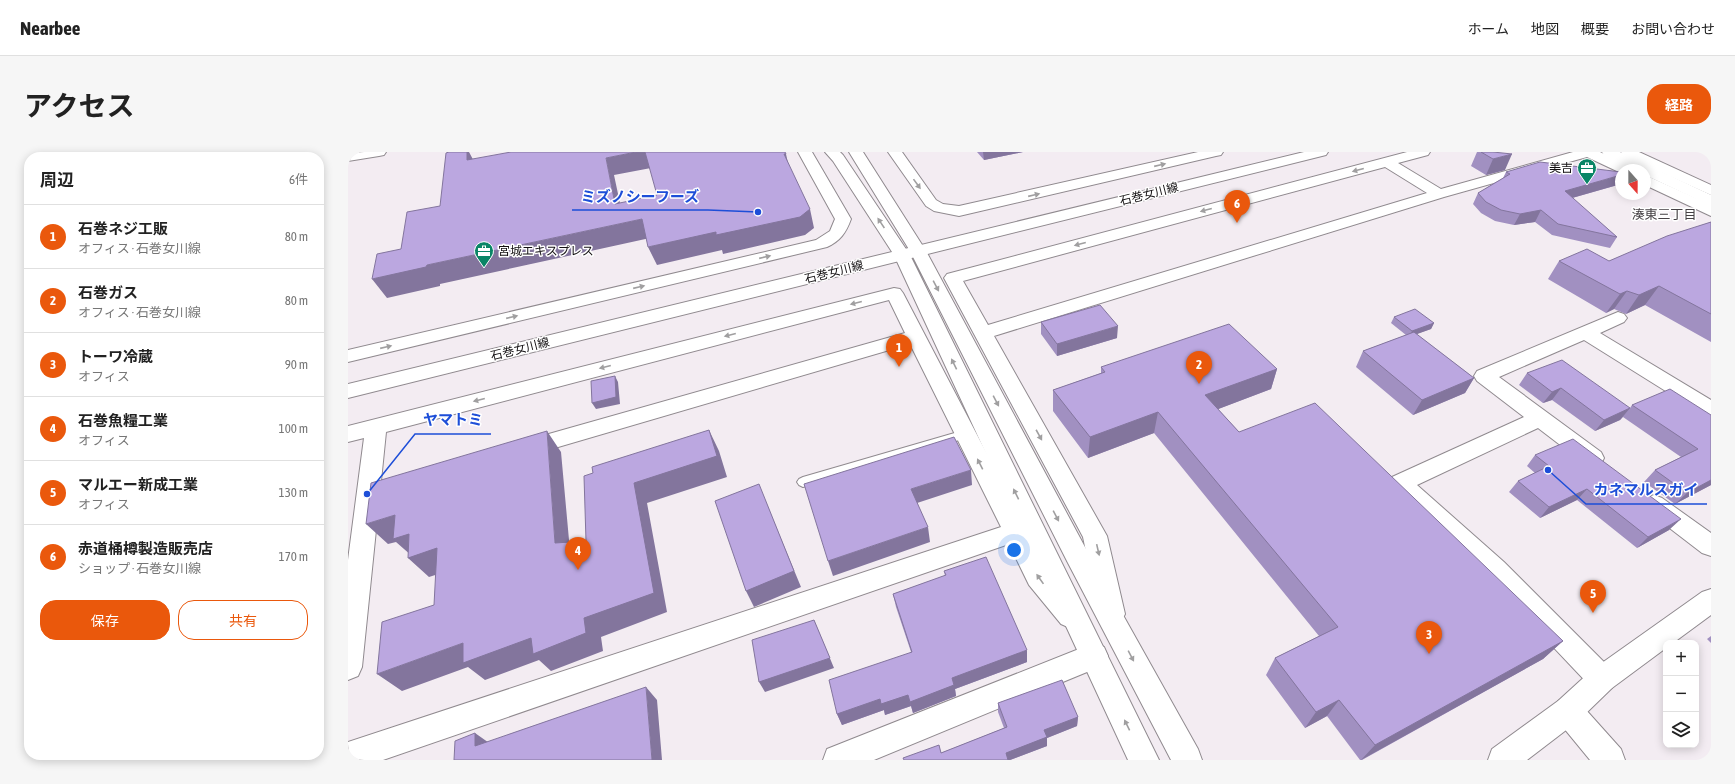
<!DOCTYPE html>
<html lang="ja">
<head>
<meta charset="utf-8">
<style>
  body { margin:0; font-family:"Asap Condensed","Noto Sans JP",sans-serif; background:#f6f6f6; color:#222 }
  .controls { position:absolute; right:12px; bottom:12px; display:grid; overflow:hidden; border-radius:8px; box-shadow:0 2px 10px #0003 }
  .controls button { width:36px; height:36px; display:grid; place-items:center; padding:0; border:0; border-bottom:1px solid #e0e0e0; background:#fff; color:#222; font:20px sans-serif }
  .compass { position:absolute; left:1267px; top:12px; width:36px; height:36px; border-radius:50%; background:#fff; box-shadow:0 2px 10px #0003; rotate:159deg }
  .you { position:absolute; left:666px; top:398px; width:14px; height:14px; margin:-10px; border:3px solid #fff; border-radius:50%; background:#1a73e8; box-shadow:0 0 0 6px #1a73e833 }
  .badge { display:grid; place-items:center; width:26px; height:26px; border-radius:50%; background:#ea580c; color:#fff; font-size:13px; font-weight:700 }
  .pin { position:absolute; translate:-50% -33px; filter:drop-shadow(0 1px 2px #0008) }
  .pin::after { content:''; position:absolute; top:21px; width:14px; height:12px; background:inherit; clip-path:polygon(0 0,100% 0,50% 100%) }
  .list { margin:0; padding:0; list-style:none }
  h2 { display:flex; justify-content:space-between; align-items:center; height:52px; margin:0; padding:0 16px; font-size:17px }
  h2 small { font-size:13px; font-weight:400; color:#767676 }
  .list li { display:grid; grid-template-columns:26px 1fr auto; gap:12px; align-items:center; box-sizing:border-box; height:64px; padding:0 16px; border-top:1px solid #e0e0e0 }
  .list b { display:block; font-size:15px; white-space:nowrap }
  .list p { margin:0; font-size:13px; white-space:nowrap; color:#767676 }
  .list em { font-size:13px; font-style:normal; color:#767676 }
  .actions { display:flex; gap:8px; padding:12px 16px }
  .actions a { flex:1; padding:9px 0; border:1px solid #ea580c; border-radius:16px; text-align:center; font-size:14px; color:#ea580c }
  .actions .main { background:#ea580c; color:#fff }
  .icon { flex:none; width:22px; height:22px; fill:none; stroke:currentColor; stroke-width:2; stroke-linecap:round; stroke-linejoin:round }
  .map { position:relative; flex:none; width:1363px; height:608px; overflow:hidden; border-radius:16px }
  header { display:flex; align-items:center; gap:24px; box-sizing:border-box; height:56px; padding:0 20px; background:#fff; border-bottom:1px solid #e0e0e0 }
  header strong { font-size:19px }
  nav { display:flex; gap:22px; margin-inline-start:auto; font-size:14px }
  .intro { display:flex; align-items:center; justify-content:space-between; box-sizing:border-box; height:96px; padding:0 24px }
  h1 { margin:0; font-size:28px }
  .button { padding:10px 18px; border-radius:16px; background:#ea580c; color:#fff; font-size:14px; font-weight:700 }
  main { display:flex; gap:24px; padding:0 24px }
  aside { flex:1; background:#fff; border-radius:16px; box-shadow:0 2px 10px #0003 }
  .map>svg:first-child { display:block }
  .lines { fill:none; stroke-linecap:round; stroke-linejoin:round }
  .service-casing { stroke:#908a8f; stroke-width:2 }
  .minor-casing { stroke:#908a8f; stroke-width:2 }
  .tertiary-casing { stroke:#908a8f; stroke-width:2 }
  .secondary-casing { stroke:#908a8f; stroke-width:2 }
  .service { fill:#fff; fill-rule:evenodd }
  .minor { fill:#fff; fill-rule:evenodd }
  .tertiary { fill:#fff; fill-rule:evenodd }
  .secondary { fill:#fff; fill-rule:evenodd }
  .wall { fill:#a190c1 }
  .shaded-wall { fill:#83759d }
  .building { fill:#bba7e0; stroke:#83759d }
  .oneway { fill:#a09fa0 }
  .labels { text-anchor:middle; stroke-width:3; stroke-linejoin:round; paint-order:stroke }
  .far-poi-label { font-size:12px; fill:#120f11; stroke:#fff; text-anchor:end }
  .far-street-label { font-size:12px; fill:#120f11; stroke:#fff }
  .far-neighbourhood-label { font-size:13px; fill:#454044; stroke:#fff }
  .leader { fill:none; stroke:#1d4ed8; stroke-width:1.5 }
  .callout-dot { fill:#1d4ed8; stroke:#fff; stroke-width:1.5 }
  .callout-label { font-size:15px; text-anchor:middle; font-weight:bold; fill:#1d4ed8; stroke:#fff; stroke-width:3; stroke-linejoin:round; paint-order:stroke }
</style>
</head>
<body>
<header>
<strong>Nearbee</strong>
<nav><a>ホーム</a><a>地図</a><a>概要</a><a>お問い合わせ</a></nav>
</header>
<div class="intro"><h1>アクセス</h1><a class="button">経路</a></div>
<main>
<aside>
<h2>周辺<small>6件</small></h2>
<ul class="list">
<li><span class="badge">1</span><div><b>石巻ネジ工販</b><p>オフィス · 石巻女川線</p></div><em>80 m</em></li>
<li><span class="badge">2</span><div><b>石巻ガス</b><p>オフィス · 石巻女川線</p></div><em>80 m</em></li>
<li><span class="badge">3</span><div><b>トーワ冷蔵</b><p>オフィス</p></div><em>90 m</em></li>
<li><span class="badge">4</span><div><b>石巻魚糧工業</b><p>オフィス</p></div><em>100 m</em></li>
<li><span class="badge">5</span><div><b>マルエー新成工業</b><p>オフィス</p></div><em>130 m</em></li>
<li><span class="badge">6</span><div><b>赤道桶樽製造販売店</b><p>ショップ · 石巻女川線</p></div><em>170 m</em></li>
</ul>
<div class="actions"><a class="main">保存</a><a>共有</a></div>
</aside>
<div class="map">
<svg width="1363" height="608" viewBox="0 0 1363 608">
  <rect width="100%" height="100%" fill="#f3ecf2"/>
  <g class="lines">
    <!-- service casing -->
    <g class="service-casing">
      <path id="service" d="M617 278 621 279 623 282 621 285 455 335 451 333 449 330 451 327 455 325Z"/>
    </g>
    <!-- minor casing -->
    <g class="minor-casing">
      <path id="minor" d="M450 0H464L503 67C498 81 492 89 479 95L0 210V198L468 88 482 79 487 67Z
        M540 0H554L588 48 595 52 611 54 850 0H875L873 3 868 4 611 64 586 59 578 54Z
        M1059 0H1082L1080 3 1050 11 1093 37 1225 0H1252L1283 15 1285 18H1273V21L1239 5 1096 45 646 184 759 384 777 462 773 470 764 474 755 470 751 462 735 385 596 126 599 122ZM1037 15 1079 41 640 173 615 129Z
        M1273 0H1291L1363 33V43L1275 3Z
        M1297 23 1363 53V64L1297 33Z
        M546 136 552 137 555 141 699 417 731 456 735 464 731 472 722 476 713 472 681 433 661 392 35 608H0V590L653 375 562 192 176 305 168 303 165 297 168 291 176 289 557 181 541 148 38 280 14 515 10 524 0 528V408L16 286 0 290V274Z
        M1270 160 1276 162 1279 166 1276 170 1252 181 1363 248V265L1356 263 1236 188 1151 225 1253 300 1256 306 1253 312 1245 314 1237 312 1190 276 1069 333 1156 410 1264 518 1268 527 1264 536 1254 540 1244 536 1138 424 1044 337 1041 331 1044 325 1176 265 1129 229 1126 224 1129 219Z
        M1306 343 1314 346 1363 381V404L1354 401 1298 358 1294 352 1298 346Z
        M746 491 756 495 760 504 756 513 526 608H475L479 597Z
        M1220 545 1230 549 1273 597 1277 608H1242L1210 569 1206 559 1210 549Z"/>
    </g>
    <!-- tertiary casing -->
    <g class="tertiary-casing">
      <path id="tertiary" d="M5 0H38L36 3 31 4 0 9V1Z
        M477 0H492L495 3 562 103 811 608H780L546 103 485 9Z
        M501 0H515L578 99 738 397 850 597 854 608H823L720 411 562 99Z
        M1254 0H1272L1363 43V54L1297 23V18H1287L1256 3Z
        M1363 437V463L1325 491H1318V496L1264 536 1230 569 1179 608H1140L1144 597 1210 549 1244 518 1354 440Z"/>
    </g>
    <!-- secondary casing -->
    <g class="secondary-casing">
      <path id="secondary" d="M956 0H980L978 3 0 246V232Z"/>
    </g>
    <!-- service -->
    <use href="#service" class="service"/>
    <!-- minor -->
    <use href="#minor" class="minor"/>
    <!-- tertiary -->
    <use href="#tertiary" class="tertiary"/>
    <!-- secondary -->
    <use href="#secondary" class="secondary"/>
  </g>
  <!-- wall -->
  <path class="wall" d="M629 0H675L636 8Z
    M1129 0H1145L1157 18 1138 23 1123 14Z
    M1158 20 1273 32 1224 46 1269 85 1262 96 1204 83 1187 70 1166 73 1147 69 1133 61 1125 52 1130 41 1155 26Z
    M1363 70V190L1297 153 1278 162 1266 157 1258 161 1200 127 1211 109H1261Z
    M1046 165 1086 171 1083 177 1068 182 1126 226 1117 241 1065 263 1008 215 1015 199 1058 183 1043 171Z
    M693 170 769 186 709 204 693 182Z
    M753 215 929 217 923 237 870 257 891 280 1215 489 1195 507 1014 608H1012L979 564 957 576 918 523 927 506 971 484 806 281 740 306 705 259V238L753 221Z
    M1179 221 1282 256 1284 253 1363 263V333L1327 352 1296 330 1307 318 1333 305 1275 265 1272 268 1247 279 1204 248 1195 251 1171 233Z
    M1187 303 1321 378 1289 396 1229 348 1192 366 1161 340 1170 329 1187 321 1179 314Z
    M596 419 679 510 607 537 608 544 565 561 563 554 537 563 536 558 494 573 489 562 563 500 548 455 545 442 597 424Z
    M1363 484V491L1359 487Z
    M650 551 730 565 729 574 699 586V594L662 608H556L593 601 656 576 650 560Z"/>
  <!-- shaded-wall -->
  <path class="shaded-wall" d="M119 0H121L129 15 119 8Z
    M288 0H297L303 16 266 23 276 70 267 52 258 6Z
    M635 0H675L636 8Z
    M436 2H438L442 20Z
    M1164 2 1157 18 1138 23 1145 7Z
    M1273 23V32L1210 50 1217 39Z
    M462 57 466 76 457 83 375 102 374 98 309 113 300 95Z
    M1193 58 1187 70 1166 73 1172 62Z
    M294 67 302 86 92 132V134L39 146 24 127 79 113Z
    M1311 134 1297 153 1278 162 1291 143Z
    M1279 139 1266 157 1258 161 1272 142Z
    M1086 171 1083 177 1061 185 1064 179Z
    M770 174 769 186 709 204V192Z
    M929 217 923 237 852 264 857 243Z
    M267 224 270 230 272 252 248 257 244 251Z
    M1126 226 1117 241 1065 263 1074 248Z
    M1213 236 1204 248 1195 251 1204 240Z
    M1282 256 1272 268 1247 279 1256 268Z
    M810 260 806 281 740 306 742 285Z
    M361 278 371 299 379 325 299 351 319 460 253 485 255 499 203 519 191 508 137 528 120 515 54 539 29 522 115 491 236 466 286 331Z
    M199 279 213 300 223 410 207 391Z
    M623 318 624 333 566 352 563 337Z
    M1363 328V333L1327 352 1339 341Z
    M1239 337 1229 348 1192 366 1201 355Z
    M417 348 453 435 406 455 398 439Z
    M47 363 89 396 109 416 81 425 60 406 64 404 48 390 40 392 18 372Z
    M1333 367 1321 378 1289 396 1300 385Z
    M580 375 582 390 485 424 480 409Z
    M466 468 486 516 417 540 411 530Z
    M1215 489 1195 507 1013 608 1027 593Z
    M679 498V510L607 537 608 544 565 561 562 550 604 526Z
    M298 535 309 548 314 608H304Z
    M560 543 563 554 537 563 536 558 494 573 489 562 532 547Z
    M991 548 979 564 957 576 968 560Z
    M730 565 729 574 699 586V594L662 608H658V601L696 578Z
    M127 581 144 593 127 594Z"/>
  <!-- building -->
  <path class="building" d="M101 0H119V8L163 0H288L258 6 267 52 309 43 297 0H437L438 2H436L462 57 452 65 368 83V80L300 95 294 67 79 113 78 115 24 127 29 102 53 97 59 60 92 54 98 1Z
    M1133 0H1145L1164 2 1145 7Z
    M1192 10 1273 20V23L1217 39 1269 85 1210 72 1193 58 1172 62 1153 58 1138 50 1130 41 1162 22 1158 20Z
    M1363 70V162L1311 134 1291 143 1279 139 1272 142 1211 109 1239 97 1261 109 1319 84Z
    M752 153 770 174 709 192 693 170Z
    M1067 157 1086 171 1064 179 1046 165Z
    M881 172 929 217 857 243 891 280 967 251 1215 489 1027 593 991 548 968 560 927 506 990 475 810 260 742 285 705 238 757 220 753 215Z
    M1066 180 1126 226 1074 248 1015 199Z
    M1214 208 1282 256 1256 268 1213 236 1204 240 1179 221Z
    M267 224 268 245 244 251 243 229Z
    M1322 237 1363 263V328L1339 341 1307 318 1350 297 1284 253Z
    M361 278 369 304 286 331 306 441 236 466 238 481 185 502 183 486 115 511V491L29 522 34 470 86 453 89 396 60 406 61 382 45 387 47 363 18 372 23 331 199 279 207 391 238 389 236 324 245 321 244 315Z
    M606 285 623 318 563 337 580 375 480 409 456 332Z
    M1225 287 1333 367 1300 385 1239 337 1201 355 1170 329 1201 314 1187 303Z
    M411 332 446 419 398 439 367 349Z
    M638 405 679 498 604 526 606 533 562 550 560 543 533 552 532 547 489 562 481 528 564 500 545 442 598 423 596 419Z
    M466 468 482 506 411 530 404 488Z
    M714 528 730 565 696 578 699 585 658 601 660 608H556L555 606 591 593 593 601 659 575 650 551Z
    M298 535 304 608H106L107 589 127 581V594Z"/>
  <!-- one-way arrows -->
  <defs><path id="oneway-solid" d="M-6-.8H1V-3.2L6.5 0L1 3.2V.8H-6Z"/></defs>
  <g class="oneway">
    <use href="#oneway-solid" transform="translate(812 13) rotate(-13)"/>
    <use href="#oneway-solid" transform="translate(1010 18) rotate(165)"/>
    <use href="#oneway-solid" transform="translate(569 32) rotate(54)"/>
    <use href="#oneway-solid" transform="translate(686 43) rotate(-13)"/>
    <use href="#oneway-solid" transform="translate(858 58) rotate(165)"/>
    <use href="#oneway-solid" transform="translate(533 71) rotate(-124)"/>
    <use href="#oneway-solid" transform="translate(732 92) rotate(165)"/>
    <use href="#oneway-solid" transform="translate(417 105) rotate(-13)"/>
    <use href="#oneway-solid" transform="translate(588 134) rotate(62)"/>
    <use href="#oneway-solid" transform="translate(291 135) rotate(-13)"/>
    <use href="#oneway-solid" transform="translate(508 151) rotate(166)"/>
    <use href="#oneway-solid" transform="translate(164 165) rotate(-13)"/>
    <use href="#oneway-solid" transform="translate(382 183) rotate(166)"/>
    <use href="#oneway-solid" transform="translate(38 195) rotate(-13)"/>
    <use href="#oneway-solid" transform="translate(606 212) rotate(-116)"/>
    <use href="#oneway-solid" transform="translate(257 215) rotate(166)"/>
    <use href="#oneway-solid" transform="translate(131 248) rotate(166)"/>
    <use href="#oneway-solid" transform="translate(648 249) rotate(62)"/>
    <use href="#oneway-solid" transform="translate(691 283) rotate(61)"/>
    <use href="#oneway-solid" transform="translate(632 312) rotate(-117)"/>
    <use href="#oneway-solid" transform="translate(668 342) rotate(-116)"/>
    <use href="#oneway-solid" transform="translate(708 364) rotate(62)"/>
    <use href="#oneway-solid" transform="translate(750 398) rotate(77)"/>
    <use href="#oneway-solid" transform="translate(692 427) rotate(-125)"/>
    <use href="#oneway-solid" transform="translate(783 504) rotate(62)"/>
    <use href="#oneway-solid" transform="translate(779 573) rotate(-116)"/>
  </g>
  <!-- icons -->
  <defs>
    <g id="office-pin" transform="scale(1)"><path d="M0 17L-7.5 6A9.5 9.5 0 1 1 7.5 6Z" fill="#0a8566" stroke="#fff"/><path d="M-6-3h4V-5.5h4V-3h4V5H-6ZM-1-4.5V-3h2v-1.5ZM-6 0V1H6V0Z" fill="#fff"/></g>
  </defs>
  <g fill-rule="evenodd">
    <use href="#office-pin" x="1239" y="16"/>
    <use href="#office-pin" x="136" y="99"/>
  </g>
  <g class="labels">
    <!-- far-poi labels -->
    <g class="far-poi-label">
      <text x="1225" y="20">美吉</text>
      <text x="150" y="103" text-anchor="start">宮城エキスプレス</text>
    </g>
    <!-- far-street labels -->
    <g class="far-street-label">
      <text transform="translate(801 42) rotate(-14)" y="4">石巻女川線</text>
      <text transform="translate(486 120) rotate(-14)" y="4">石巻女川線</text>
      <text transform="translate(172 197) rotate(-14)" y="4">石巻女川線</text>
    </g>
    <!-- far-neighbourhood labels -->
    <g class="far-neighbourhood-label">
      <text x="1316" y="67">湊東三丁目</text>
    </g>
  </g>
  <!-- callouts -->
  <path class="leader" d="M410 60L360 58H224M19 342L67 282H143M1200 318L1238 352H1359"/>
  <g class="callout-dot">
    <circle cx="410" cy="60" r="4"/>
    <circle cx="19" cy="342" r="4"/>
    <circle cx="1200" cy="318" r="4"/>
  </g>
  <g class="callout-label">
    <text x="292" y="50">ミズノシーフーズ</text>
    <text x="105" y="273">ヤマトミ</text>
    <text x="1298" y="343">カネマルスガイ</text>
  </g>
</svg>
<div class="controls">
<button>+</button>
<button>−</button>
<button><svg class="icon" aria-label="layers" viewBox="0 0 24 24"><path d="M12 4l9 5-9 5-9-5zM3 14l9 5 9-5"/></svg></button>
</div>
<svg class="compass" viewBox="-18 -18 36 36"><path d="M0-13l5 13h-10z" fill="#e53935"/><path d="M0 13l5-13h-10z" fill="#767676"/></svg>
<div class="you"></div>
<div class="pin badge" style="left:551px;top:215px">1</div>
<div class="pin badge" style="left:851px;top:232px">2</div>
<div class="pin badge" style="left:1081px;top:502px">3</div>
<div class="pin badge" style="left:230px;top:418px">4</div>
<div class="pin badge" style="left:1245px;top:461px">5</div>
<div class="pin badge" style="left:889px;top:71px">6</div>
</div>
</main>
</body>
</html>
